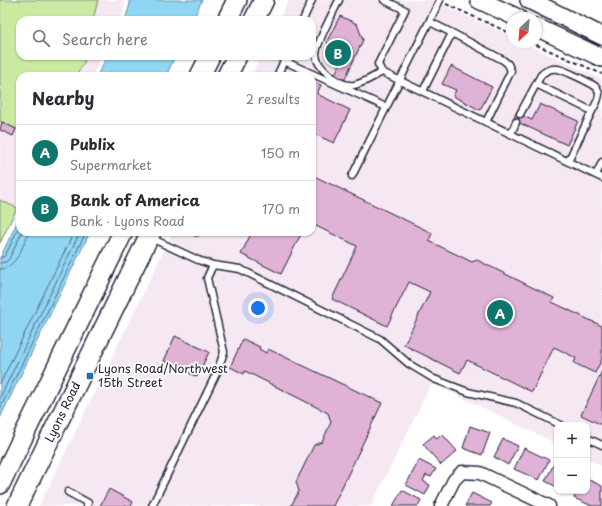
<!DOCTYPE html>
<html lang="en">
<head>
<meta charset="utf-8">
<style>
  body { margin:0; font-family:"Playpen Sans",sans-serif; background:#f2f2f3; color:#2b2b33 }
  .controls { position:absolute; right:12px; bottom:12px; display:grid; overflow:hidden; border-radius:8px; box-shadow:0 1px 3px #0004 }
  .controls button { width:36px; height:36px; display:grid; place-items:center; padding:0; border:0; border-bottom:1px solid #e1e1e2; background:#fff; color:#2b2b33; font:20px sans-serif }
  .compass { position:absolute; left:506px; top:12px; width:36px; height:36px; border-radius:50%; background:#fff; box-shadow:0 1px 3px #0004; rotate:206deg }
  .you { position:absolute; left:258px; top:308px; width:14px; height:14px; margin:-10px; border:3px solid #fff; border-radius:50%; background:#1a73e8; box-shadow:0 0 0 6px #1a73e833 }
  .badge { display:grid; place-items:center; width:26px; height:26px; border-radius:50%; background:#0f766e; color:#fff; font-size:13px; font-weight:700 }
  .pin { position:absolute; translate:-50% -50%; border:2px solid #fff; box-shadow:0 1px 4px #0006 }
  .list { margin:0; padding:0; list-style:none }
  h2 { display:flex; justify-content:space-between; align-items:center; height:52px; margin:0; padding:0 16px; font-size:17px }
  h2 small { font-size:13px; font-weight:400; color:#7c7c81 }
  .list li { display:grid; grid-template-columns:26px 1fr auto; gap:12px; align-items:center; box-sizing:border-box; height:56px; padding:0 16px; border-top:1px solid #e1e1e2 }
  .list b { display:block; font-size:15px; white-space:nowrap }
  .list p { margin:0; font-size:13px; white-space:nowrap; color:#7c7c81 }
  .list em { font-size:13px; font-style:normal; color:#7c7c81 }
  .icon { flex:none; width:22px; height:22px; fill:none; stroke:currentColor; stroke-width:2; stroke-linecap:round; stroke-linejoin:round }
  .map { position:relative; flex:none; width:602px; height:506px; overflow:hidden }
  .search { position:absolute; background:#fff; box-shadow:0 1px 3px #0004; left:16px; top:16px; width:300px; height:44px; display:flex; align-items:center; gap:10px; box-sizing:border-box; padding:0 14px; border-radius:12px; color:#7c7c81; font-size:15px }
  .panel { position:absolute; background:#fff; box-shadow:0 1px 3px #0004; left:16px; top:72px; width:300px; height:164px; border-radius:12px }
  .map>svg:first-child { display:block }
  .built { fill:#f6e8f2 }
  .green { fill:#caeaa2; stroke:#76866e }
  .water { fill:#90d5f2; stroke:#648da9 }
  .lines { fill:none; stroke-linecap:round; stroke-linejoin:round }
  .shore { stroke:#4e6a84; stroke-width:1 }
  .building { fill:#e0b2d5; stroke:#22223b }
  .lane-casing { stroke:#22223b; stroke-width:9 }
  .street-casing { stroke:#22223b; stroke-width:15 }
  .secondary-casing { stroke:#22223b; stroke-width:20 }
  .primary-casing { stroke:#22223b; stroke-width:22 }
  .path { stroke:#22223b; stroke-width:2; stroke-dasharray:4 3; stroke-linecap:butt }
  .lane { stroke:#fff; stroke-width:6 }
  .street { stroke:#fff; stroke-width:12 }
  .secondary { stroke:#fff; stroke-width:17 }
  .primary { stroke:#fff; stroke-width:19 }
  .poi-dot { fill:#1f6fb2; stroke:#fff; stroke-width:1.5 }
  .labels { text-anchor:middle; stroke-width:3.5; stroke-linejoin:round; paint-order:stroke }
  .poi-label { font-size:12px; fill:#22223b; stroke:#fff; text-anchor:start }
  .street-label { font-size:12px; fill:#22223b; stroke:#fff }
</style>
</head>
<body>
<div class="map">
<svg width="602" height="506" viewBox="0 0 602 506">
  <rect width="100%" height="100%" fill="#fff"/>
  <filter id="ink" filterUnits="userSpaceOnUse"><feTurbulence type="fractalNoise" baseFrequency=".025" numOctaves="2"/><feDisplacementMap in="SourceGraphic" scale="8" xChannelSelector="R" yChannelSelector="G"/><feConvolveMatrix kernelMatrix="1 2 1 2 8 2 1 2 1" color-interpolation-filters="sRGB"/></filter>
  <g filter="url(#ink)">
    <!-- built -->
    <path class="built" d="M0 0H124L125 5 121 20H20V56H103L92 76H20V203L0 243Z
      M289 0H432L512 37V42H522L602 79V466L587 459V425H557V444L432 383 371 506H39L173 232H312V76H251L261 56H312V20H279Z"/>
    <!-- green -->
    <path class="green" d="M0 0H98L93 20H20V56H85L84 63 76 76H20V128L16 129 0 121Z
      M0 200 17 208 0 243Z"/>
    <!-- water -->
    <path class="water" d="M129 0H202L193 20H125L130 4Z
      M107 56H175L166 76H97Z
      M20 216V232H90L0 418V258Z"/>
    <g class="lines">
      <!-- shore -->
      <path class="shore" d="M0 258 5 256 20 225
        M0 263 6 262 9 259 22 232
        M0 269C17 268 23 245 29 232
        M0 384 74 232
        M0 398 80 232
        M0 409 86 232"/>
    </g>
    <!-- building -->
    <path class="building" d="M340 16 357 24 363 40 344 81 334 76 343 58 331 52 327 41Z
      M451 66 492 87 480 110 453 96 456 90 442 84Z
      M312 81 321 85 317 94 350 110 334 143 312 133Z
      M540 104 578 121 567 145 513 120 516 113 532 120Z
      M2 122 16 129 13 136 0 130Z
      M312 175 432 233 429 241 472 262 477 260 554 298 552 302 602 326V359L595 373 574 363 576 358 554 347 532 392 467 360 460 373 404 345 430 292 409 282 387 326 332 299 357 246 312 224Z
      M252 232H302L281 274 241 254Z
      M175 336 209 352 197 377 164 361Z
      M243 339 260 347 259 349 266 353 268 349 382 403 333 506H291L299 491 296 482 314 445 322 442 331 422 328 413 245 371 244 374 230 367Z
      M602 371V425L581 415Z
      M470 426 490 433 482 455 463 448Z
      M442 434 457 451 441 465 423 444 434 435 437 439Z
      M503 439 518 446 508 465 494 457Z
      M524 448 549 460 539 480 514 469Z
      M419 460 436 469 431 477 426 475 423 481 430 485 425 495 406 485Z
      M556 460 557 461V487L545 481Z
      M587 479 602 486V506H592L574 498 577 491H587Z
      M109 489 133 502 131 506H100Z
      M402 490 421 500 418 506H393Z
      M472 493 492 503 490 506H465Z"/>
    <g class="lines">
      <!-- lane casing -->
      <g class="lane-casing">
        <path id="lane" d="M339 0C333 13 317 41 316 54 316 68 341 87 354 85 364 83 373 77 382 72
          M384 0 405 10 378 64 382 72 602 178
          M303 20 312 0
          M430 22 452 33
          M277 76 284 61 386 107
          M536 84 592 111 568 162
          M423 91 452 33 503 60 508 64 511 71 486 122
          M520 114 541 75C546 70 551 68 558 69 564 70 594 84 597 88 598 90 599 92 599 94 599 100 594 107 592 111
          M511 134 516 122
          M596 175 602 162
          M352 176 440 0
          M138 232 198 260 213 265 240 269 380 339 409 364 434 379 468 392 516 403 561 425
          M196 232H197
          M587 438 602 445
          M68 492 88 503 87 506
          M152 506 217 372 224 352 207 278 213 265"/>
      </g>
      <!-- street casing -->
      <g class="street-casing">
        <path id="street" d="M441 506 454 480 462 472 480 473 549 506"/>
      </g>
      <!-- secondary casing -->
      <g class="secondary-casing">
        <path id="secondary" d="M479 0 518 18
          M529 0 602 36
          M536 27 602 58"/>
      </g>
      <!-- primary casing -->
      <g class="primary-casing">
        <path id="primary" d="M227 20 237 0
          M254 20 264 0
          M200 76 210 56
          M227 76 237 56
          M0 484 123 232
          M17 506 151 232"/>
      </g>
      <!-- path -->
      <path class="path" d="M446 4 512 34
        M530 42 602 74"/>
      <!-- lane -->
      <use href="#lane" class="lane"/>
      <!-- street -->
      <use href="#street" class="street"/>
      <!-- secondary -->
      <use href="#secondary" class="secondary"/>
      <!-- primary -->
      <use href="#primary" class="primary"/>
    </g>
  </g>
  <!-- markers -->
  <rect class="poi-dot" x="86" y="372" width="8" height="8" rx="2"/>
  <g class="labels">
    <!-- poi labels -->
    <g class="poi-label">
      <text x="98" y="373">Lyons Road/Northwest<tspan x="98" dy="14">15th Street</tspan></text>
    </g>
    <!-- street labels -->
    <g class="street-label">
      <text transform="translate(63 412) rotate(-64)" y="4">Lyons Road</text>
    </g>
  </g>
</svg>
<div class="controls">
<button>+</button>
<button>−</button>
</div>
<svg class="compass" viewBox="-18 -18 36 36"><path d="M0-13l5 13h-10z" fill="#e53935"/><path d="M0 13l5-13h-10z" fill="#7c7c81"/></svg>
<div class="you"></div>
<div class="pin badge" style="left:500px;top:313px">A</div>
<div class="pin badge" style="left:338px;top:53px">B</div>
<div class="search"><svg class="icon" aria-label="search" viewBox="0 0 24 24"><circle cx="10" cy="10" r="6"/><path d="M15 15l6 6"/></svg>Search here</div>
<section class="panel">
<h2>Nearby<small>2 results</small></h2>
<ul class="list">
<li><span class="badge">A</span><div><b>Publix</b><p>Supermarket</p></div><em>150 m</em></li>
<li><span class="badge">B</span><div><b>Bank of America</b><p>Bank · Lyons Road</p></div><em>170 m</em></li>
</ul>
</section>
</div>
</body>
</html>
